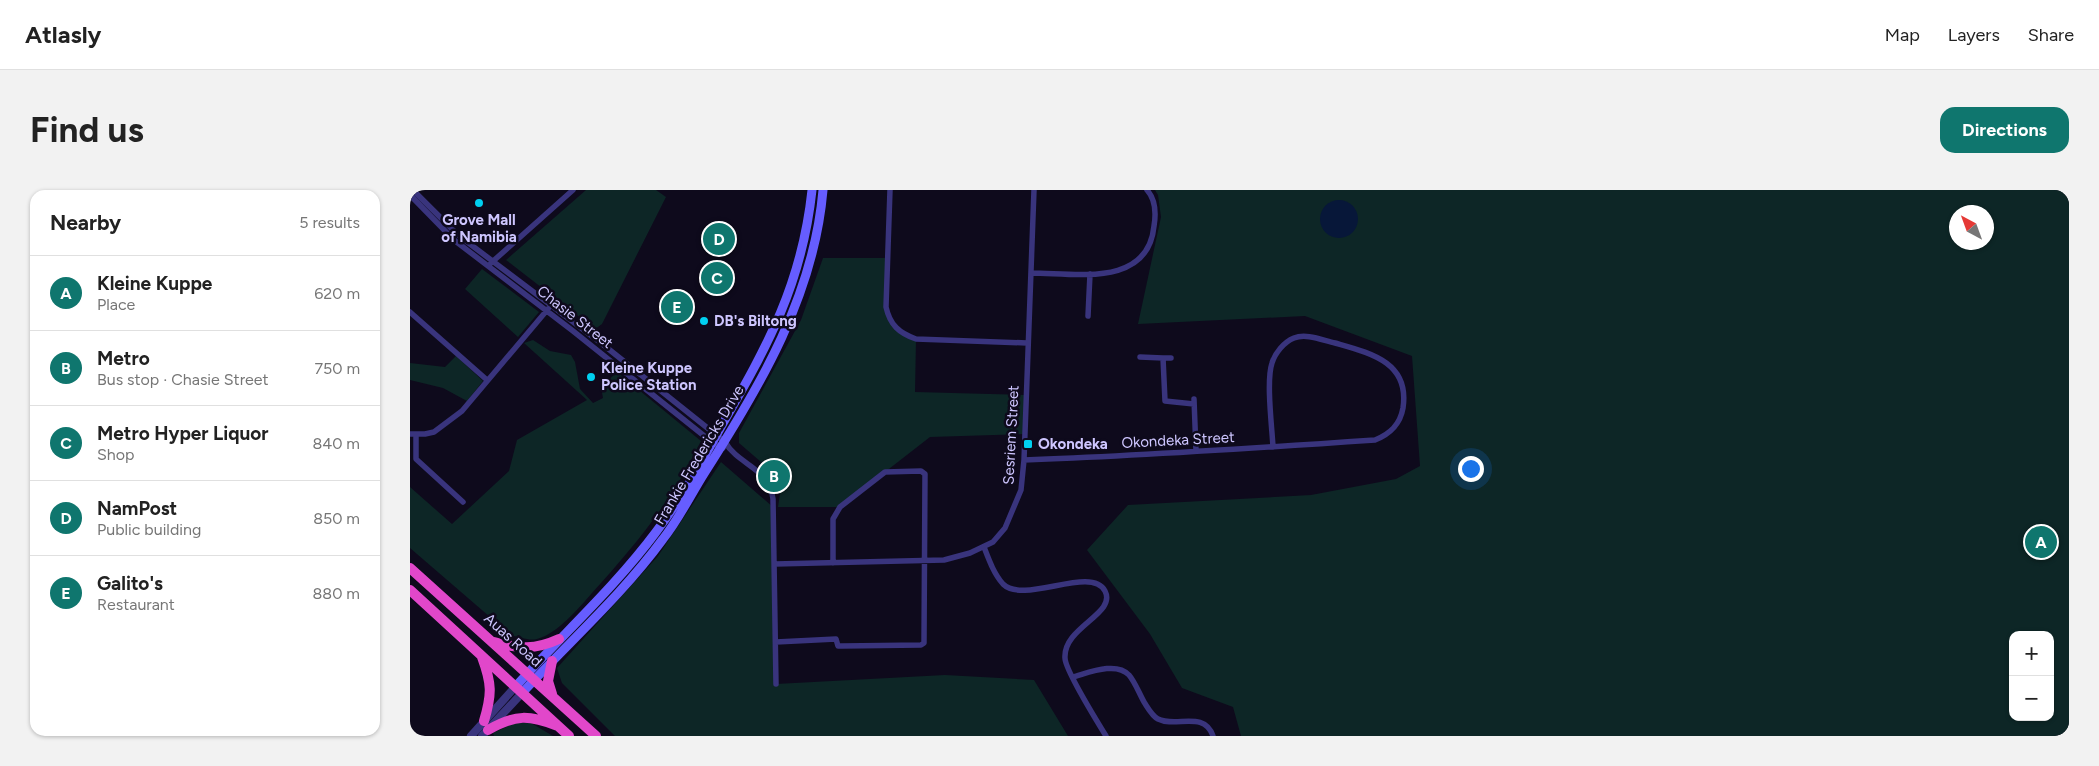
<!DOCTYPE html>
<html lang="en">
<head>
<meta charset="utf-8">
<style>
  body { margin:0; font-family:Figtree,sans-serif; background:#f2f2f2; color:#222 }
  .controls { position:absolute; right:15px; bottom:15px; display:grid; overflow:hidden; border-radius:10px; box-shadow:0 1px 4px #0004 }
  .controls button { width:45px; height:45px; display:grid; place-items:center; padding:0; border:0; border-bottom:1px solid #e0e0e0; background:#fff; color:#222; font:25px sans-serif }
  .compass { position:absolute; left:1539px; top:15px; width:45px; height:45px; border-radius:50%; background:#fff; box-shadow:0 1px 4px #0004; rotate:319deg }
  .you { position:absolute; left:1060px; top:278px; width:18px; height:18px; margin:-12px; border:4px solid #fff; border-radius:50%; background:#1a73e8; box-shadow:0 0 0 8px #1a73e833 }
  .badge { display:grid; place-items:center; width:32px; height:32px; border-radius:50%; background:#0f766e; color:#fff; font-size:16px; font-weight:700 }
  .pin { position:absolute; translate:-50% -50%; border:2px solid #fff; box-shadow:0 1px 5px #0006 }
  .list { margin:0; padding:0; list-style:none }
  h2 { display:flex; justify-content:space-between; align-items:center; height:65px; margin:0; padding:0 20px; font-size:21px }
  h2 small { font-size:16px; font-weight:400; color:#767676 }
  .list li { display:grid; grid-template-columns:32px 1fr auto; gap:15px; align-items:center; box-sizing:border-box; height:75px; padding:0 20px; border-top:1px solid #e0e0e0 }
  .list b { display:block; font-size:19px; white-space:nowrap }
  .list p { margin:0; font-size:16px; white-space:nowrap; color:#767676 }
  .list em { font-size:16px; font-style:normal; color:#767676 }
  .map { position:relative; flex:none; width:1659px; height:546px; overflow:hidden; border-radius:15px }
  header { display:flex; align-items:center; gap:30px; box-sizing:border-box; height:70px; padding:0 25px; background:#fff; border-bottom:1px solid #e0e0e0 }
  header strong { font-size:24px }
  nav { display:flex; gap:28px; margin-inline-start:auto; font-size:18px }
  .intro { display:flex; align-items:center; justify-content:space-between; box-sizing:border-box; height:120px; padding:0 30px }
  h1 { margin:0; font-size:35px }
  .button { padding:12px 22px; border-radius:15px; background:#0f766e; color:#fff; font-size:18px; font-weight:700 }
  main { display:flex; gap:30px; padding:0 30px }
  aside { flex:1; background:#fff; border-radius:15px; box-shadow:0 1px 4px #0004 }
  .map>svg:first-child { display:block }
  .green { fill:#0d2626; fill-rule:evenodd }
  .water { fill:#071739 }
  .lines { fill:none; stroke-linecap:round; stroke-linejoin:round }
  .minor { stroke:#39347d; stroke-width:5.5 }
  .tertiary { stroke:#39347d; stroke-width:8 }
  .secondary { stroke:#665dff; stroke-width:9 }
  .trunk { stroke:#e147ca; stroke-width:10 }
  .poi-dot { fill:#00d0f1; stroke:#0e0a1c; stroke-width:2 }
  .labels { text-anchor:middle; stroke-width:5; stroke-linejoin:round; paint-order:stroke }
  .poi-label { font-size:15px; font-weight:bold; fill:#cec6ff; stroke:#0e0a1c; text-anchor:start }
  .street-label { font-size:15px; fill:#cec6ff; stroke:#0e0a1c }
</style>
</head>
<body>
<header>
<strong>Atlasly</strong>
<nav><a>Map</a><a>Layers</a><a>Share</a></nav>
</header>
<div class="intro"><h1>Find us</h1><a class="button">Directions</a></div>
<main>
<aside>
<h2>Nearby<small>5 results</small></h2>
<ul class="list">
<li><span class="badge">A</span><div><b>Kleine Kuppe</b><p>Place</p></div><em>620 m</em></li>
<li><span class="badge">B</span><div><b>Metro</b><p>Bus stop · Chasie Street</p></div><em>750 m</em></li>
<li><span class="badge">C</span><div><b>Metro Hyper Liquor</b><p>Shop</p></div><em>840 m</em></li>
<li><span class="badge">D</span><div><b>NamPost</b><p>Public building</p></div><em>850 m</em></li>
<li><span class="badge">E</span><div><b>Galito's</b><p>Restaurant</p></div><em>880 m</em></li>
</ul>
</aside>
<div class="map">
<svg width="1659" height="546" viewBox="0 0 1659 546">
  <rect width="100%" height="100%" fill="#0e0a1c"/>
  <!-- green -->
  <path class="green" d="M176 0H246L256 7 192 134 185 139 96 70Z
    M745 0H1659V546H831L823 517 772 498 740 444 677 360 718 315 901 305 986 289 1010 276 1002 166 895 126 728 134 751 27 748 5ZM1546 22H1576V52H1546ZM1603 445H1640V527H1603Z
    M413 68H478L476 117 483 135 506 149 505 202 615 205 614 244 520 247 430 317H368L371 297 376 292 358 271 351 272 329 253V243L391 130Z
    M72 79 129 122 108 147 55 99Z
    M123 150 140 161 161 165 165 172 170 199 183 213 193 208 191 197 207 182 291 251C261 312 228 352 182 403 169 418 147 444 127 449 119 451 109 447 101 445L0 358V297L42 334 99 281 107 250 177 210 114 153Z
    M46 166 73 191 57 211 33 198 0 190V173L35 177Z
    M311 272 363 317 366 494 535 485 624 490 658 546H205L152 493 147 478 248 366Z
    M105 533H121L143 546H84L83 543Z"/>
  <!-- water -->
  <path class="water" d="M910 29a19 19 0 1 1 38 0a19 19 0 1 1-38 0Z"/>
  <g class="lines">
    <!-- minor -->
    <path class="minor" d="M3 0 48 45 191 153 315 252C329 276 359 277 363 309L366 494
      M480 0 476 117C480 135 489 143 506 149L617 153
      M0 5 44 50 163 141 303 253 313 258
      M81 73 163 0
      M621 83C665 83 738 98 744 36 746 24 746 10 737 0
      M0 122 77 190
      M678 126 680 84
      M730 167 753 168 755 211 784 214
      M753 168H761
      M784 209 786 261
      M0 244H15L24 242 52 221 138 119
      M6 244V269L53 312
      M614 270C731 266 848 258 965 250 980 244 990 235 993 218 1000 172 960 163 925 153 912 150 896 143 884 148 874 152 865 163 862 173 856 191 862 237 863 257
      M574 357C579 370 584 384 593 394 614 415 681 375 695 401 707 424 653 437 655 468 655 479 688 533 696 546
      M365 374 534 370 560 363 583 352 595 338 611 300 614 270 624 0
      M366 452 426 449 428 456H432L511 455 514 453 515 284 511 281 475 282 430 317 423 329V373
      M663 487C678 483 706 471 719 485 725 492 729 503 734 512 738 518 742 526 748 529 766 538 794 520 803 546"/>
    <!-- tertiary -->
    <path class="tertiary" d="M61 546 106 496
      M72 546 113 502"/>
    <!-- secondary -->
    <path class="secondary" d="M106 496C152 445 205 397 246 342 271 309 292 271 312 235 358 155 392 94 402 0
      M113 502C159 452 212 405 253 349 269 329 281 304 295 282 351 195 404 105 413 0"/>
    <!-- trunk -->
    <path class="trunk" d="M0 378 186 546
      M0 400 159 546
      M84 452C109 459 125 460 149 449
      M72 467C82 494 82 504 74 531
      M142 471 138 491 142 504
      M78 540C106 524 119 525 148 536"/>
  </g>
  <!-- markers -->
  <g class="poi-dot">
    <circle cx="69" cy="13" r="5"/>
    <circle cx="294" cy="131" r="5"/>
    <circle cx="181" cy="187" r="5"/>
    <rect x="613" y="249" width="10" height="10" rx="2.5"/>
  </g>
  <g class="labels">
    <!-- poi labels -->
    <g class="poi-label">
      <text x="69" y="35" text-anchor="middle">Grove Mall<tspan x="69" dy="17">of Namibia</tspan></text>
      <text x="304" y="136">DB's Biltong</text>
      <text x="191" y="183">Kleine Kuppe<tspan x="191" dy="17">Police Station</tspan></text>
      <text x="628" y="259">Okondeka</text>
    </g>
    <!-- street labels -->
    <g class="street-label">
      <text transform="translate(165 127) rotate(38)" y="5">Chasie Street</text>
      <text transform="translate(601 245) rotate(-87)" y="5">Sesriem Street</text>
      <text transform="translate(768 250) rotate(-3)" y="5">Okondeka Street</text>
      <text transform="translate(289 265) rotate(-59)" y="5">Frankie Fredericks Drive</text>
      <text transform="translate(103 450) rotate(42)" y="5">Auas Road</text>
    </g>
  </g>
</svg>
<div class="controls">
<button>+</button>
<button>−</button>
</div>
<svg class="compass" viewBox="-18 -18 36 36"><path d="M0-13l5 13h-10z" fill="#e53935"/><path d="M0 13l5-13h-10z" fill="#767676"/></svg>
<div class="you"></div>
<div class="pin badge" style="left:1631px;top:352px">A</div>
<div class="pin badge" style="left:364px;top:286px">B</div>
<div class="pin badge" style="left:307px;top:88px">C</div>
<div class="pin badge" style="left:309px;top:49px">D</div>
<div class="pin badge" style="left:267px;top:117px">E</div>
</div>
</main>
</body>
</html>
